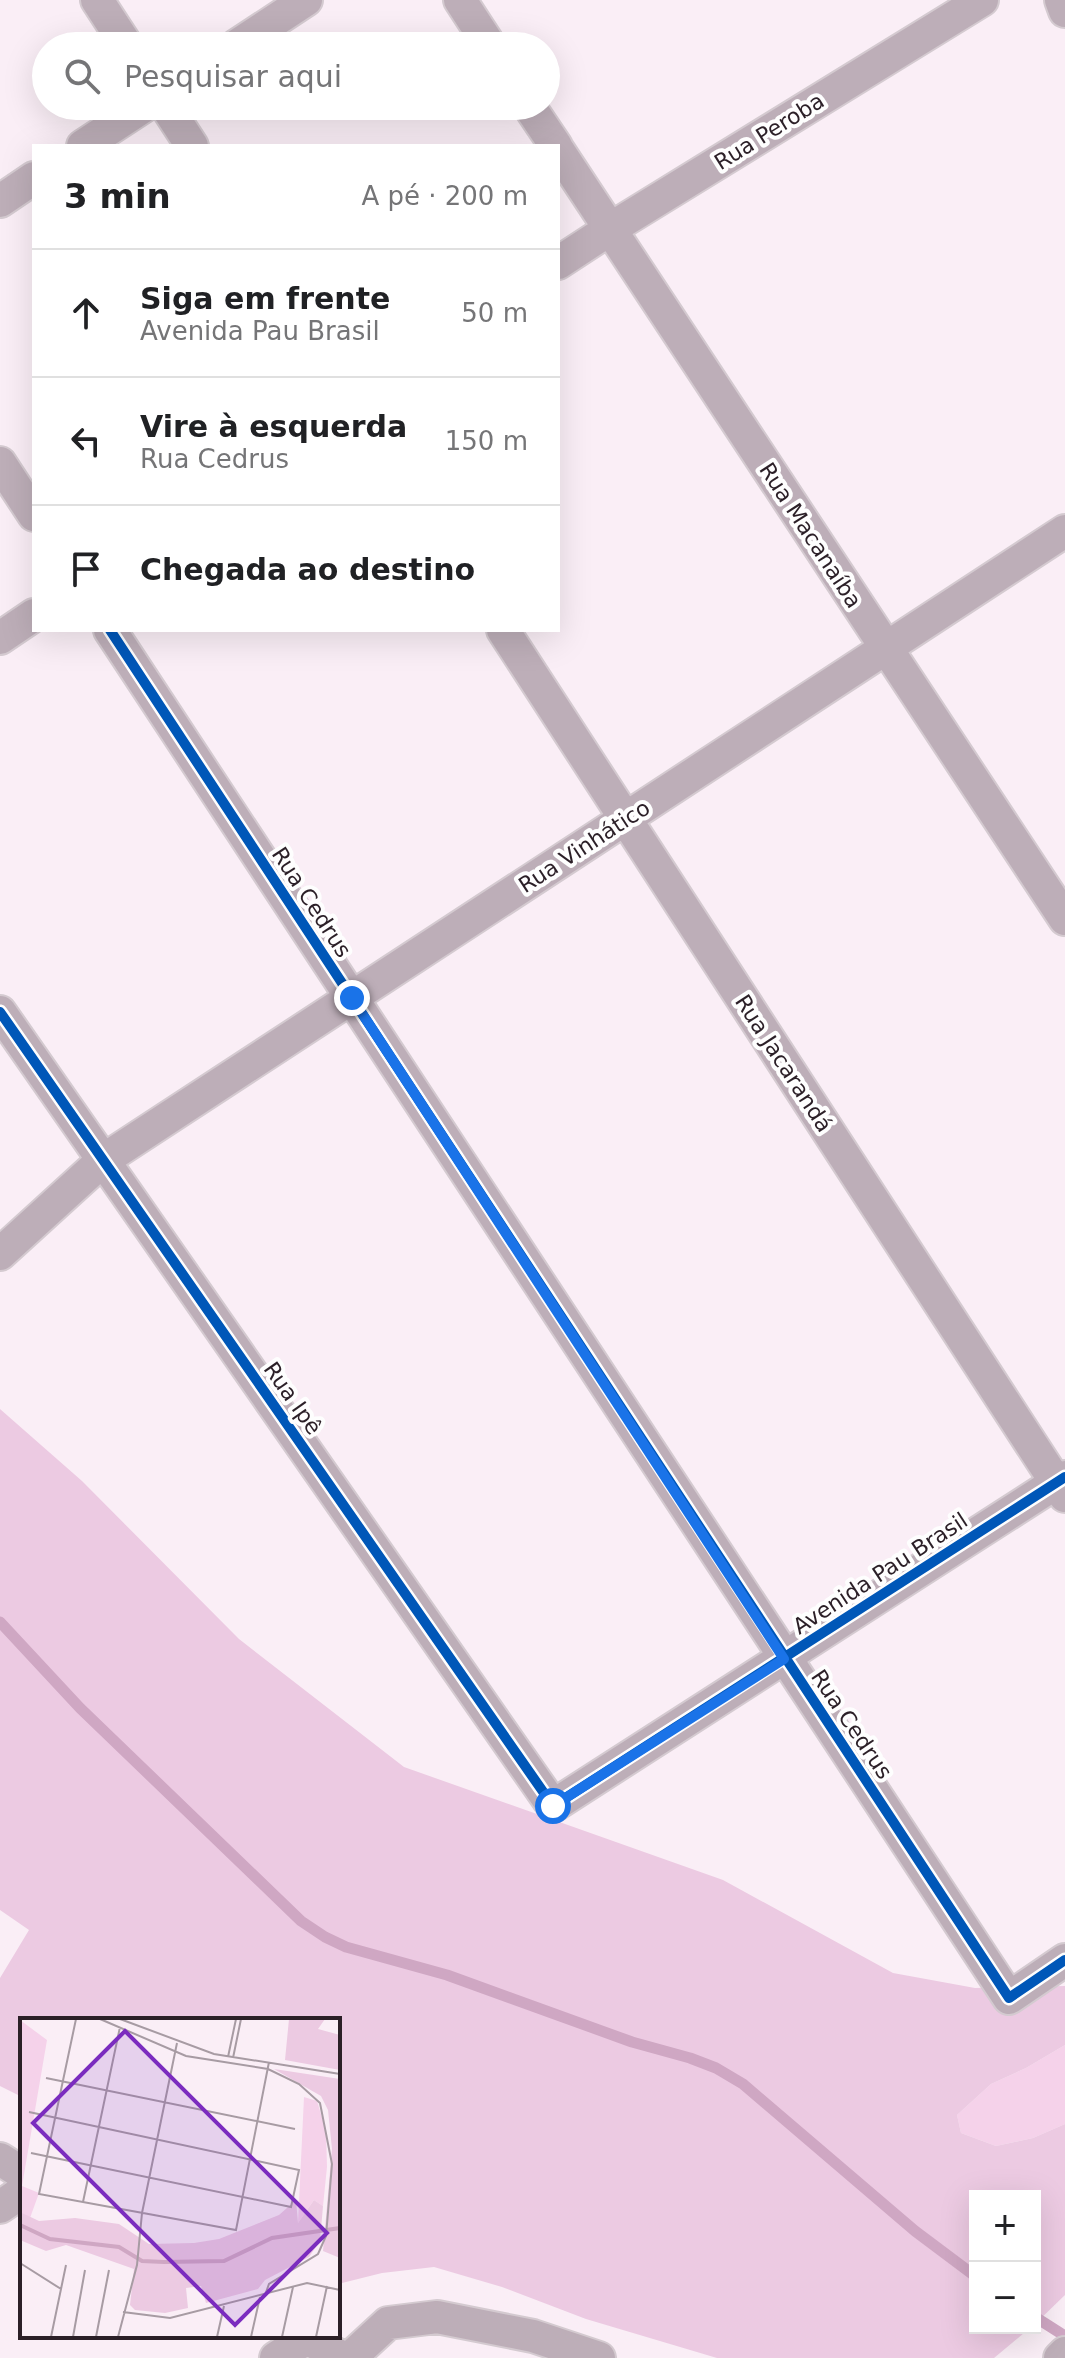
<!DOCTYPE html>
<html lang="pt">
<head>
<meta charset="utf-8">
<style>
  body { margin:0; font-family:"DejaVu Sans",sans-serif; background:#f2f2f2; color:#202124 }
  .controls { position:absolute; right:24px; bottom:24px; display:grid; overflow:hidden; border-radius:0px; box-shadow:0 8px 32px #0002 }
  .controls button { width:72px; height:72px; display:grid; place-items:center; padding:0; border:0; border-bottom:2px solid #e0e0e0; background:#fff; color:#202124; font:40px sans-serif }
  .stop { position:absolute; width:24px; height:24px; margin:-18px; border:6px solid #1a73e8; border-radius:50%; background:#fff }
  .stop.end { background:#1a73e8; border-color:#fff; box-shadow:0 2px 8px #0008 }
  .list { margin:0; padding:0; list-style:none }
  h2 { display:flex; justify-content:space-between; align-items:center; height:104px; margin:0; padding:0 32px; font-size:34px }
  h2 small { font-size:26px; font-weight:400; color:#757577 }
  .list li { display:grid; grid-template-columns:52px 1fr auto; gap:24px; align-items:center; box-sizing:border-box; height:128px; padding:0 32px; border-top:2px solid #e0e0e0 }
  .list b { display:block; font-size:30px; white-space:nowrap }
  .list p { margin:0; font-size:26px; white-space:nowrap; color:#757577 }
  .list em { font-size:26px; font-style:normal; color:#757577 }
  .icon { flex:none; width:44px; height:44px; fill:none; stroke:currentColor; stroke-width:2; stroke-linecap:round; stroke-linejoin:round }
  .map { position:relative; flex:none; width:1065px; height:2358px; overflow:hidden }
  .search { position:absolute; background:#fff; box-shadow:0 8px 32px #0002; left:32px; top:32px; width:528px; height:88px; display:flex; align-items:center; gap:20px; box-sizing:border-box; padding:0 28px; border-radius:44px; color:#757577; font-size:30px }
  .panel { position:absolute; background:#fff; box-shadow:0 8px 32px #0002; left:32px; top:144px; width:528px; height:488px; border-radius:0px }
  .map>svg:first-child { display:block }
  .green { fill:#f5d2ea }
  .forest { fill:#eccae2 }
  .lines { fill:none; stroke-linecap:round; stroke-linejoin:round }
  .stream { stroke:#cfa7c3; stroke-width:11 }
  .street-casing { stroke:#d4cad0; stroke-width:36 }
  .street { stroke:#bdaeb8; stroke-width:32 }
  .cycleway-casing { stroke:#fefefe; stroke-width:15 }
  .cycleway { stroke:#0057b8; stroke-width:10 }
  .route { stroke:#1a73e8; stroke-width:10 }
  .labels { text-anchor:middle; stroke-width:8; stroke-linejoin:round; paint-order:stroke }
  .street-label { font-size:22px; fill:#2b1f27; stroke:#fefefe }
  .inset-river { fill:none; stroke:#cfa7c3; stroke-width:4 }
  .inset-road { fill:none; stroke:#a79ba3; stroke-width:2 }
  .view { fill:#7b2cbf; fill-opacity:0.15; stroke:#7b2cbf; stroke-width:4 }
  .inset-edge { fill:none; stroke:#2b1f27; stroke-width:4 }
</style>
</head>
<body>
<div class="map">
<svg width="1065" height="2358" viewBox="0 0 1065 2358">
  <rect width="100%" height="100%" fill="#faeef6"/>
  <!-- green -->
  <path class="green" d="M1065 2045V2124L1033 2138 996 2146 961 2133 957 2115 991 2084 1026 2068Z"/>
  <!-- forest -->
  <path class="forest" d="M0 1409 82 1481 239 1639 404 1767 723 1880 893 1973 975 1988 1065 1986V2045L1026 2068 991 2084 957 2115 961 2133 996 2146 1033 2138 1065 2124V2295L1035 2324V2196H975V2328H1030L994 2358H717L586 2319 502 2287 434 2267 382 2273 342 2283 338 2280V2020H22V2097L0 2086V1978L29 1930 0 1910Z"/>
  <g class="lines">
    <!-- stream -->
    <path class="stream" d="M0 1622 80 1708 301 1921 325 1937 346 1947 447 1975 632 2042 690 2058 716 2068 743 2084 915 2231 975 2276
      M1035 2317 1065 2336"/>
    <!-- street casing -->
    <g class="street-casing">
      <path id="street" d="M97 0 127 46
        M460 0 490 46
        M1061 0 1065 11
        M236 46 306 0
        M166 106 192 146
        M529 106 556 146
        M83 146 144 106
        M558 150 1065 919
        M0 201 34 178
        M558 263 610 229 982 0
        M0 463 34 515
        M110 630 1009 1998 1065 1960
        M503 630 1065 1496
        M0 638 34 615
        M0 1012 553 1806 1065 1477
        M0 1254 102 1161 1065 531
        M0 2159 22 2173
        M0 2207 22 2192
        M303 2336 343 2358
        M276 2358 307 2338
        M350 2358 388 2323 437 2317 533 2336 599 2358
        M1060 2358 1065 2353"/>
    </g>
    <!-- street -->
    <use href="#street" class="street"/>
    <!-- cycleway casing -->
    <g class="cycleway-casing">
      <path id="cycleway" d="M110 630 1009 1998 1065 1960
        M0 1012 553 1806 1065 1477"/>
    </g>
    <!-- cycleway -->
    <use href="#cycleway" class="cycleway"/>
  </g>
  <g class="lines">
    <!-- route -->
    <path class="route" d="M352 998 784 1659 553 1806"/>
  </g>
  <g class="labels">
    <!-- street labels -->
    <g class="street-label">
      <text transform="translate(769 131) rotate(-32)" y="8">Rua Peroba</text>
      <text transform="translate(811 535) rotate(57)" y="8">Rua Macanaíba</text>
      <text transform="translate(584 846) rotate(-33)" y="8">Rua Vinhático</text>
      <text transform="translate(312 902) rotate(57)" y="8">Rua Cedrus</text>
      <text transform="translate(784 1063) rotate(57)" y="8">Rua Jacarandá</text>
      <text transform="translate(293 1398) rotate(55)" y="8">Rua Ipê</text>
      <text transform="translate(880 1573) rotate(-33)" y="8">Avenida Pau Brasil</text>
      <text transform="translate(852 1724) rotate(56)" y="8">Rua Cedrus</text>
    </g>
  </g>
  <!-- overview -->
  <g transform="translate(20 2018)">
    <rect width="320" height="320" fill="#faeef6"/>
    <path d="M0 2 27 22 2 168 19 175 10 200 0 194ZM284 79 297 83 306 113 307 149 303 188 294 182 278 205Z" fill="#f5d2ea"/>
    <path d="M269 1H305L298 11 320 17V52L265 42ZM254 51 320 61V240L303 233 312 131 308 92 301 78ZM276 182 278 205 294 182 303 188 300 223 289 239 245 262 238 271 186 285 181 268 166 270 168 290 145 295 115 292 110 287 114 251 46 227 26 233 0 222V194L19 203 55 200 99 206 129 226 174 225 199 221 259 197Z" fill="#eccae2"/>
    <path class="inset-river" d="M0 207 30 221 99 229 122 243 144 244 204 243 252 220 320 210"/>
    <path class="inset-road" d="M56 1 19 176 216 212 249 44M80 1 166 38 248 51 279 66 300 85 312 146 306 218 298 236 249 266 245 277M100 1 194 36 320 56M208 39 216 1M213 40 221 1M26 60 275 111M9 94 279 152 271 189 11 135M63 184 100 9M0 245 41 271M103 294 150 300 287 265 320 272M31 319 46 247M53 319 65 252M76 319 89 252M98 319 117 247 122 195 157 25M197 319 204 288M231 319 240 279M262 319 273 269M296 319 307 268"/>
    <path class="view" d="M105 13 307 215 215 307 13 105Z"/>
    <rect width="320" height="320" class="inset-edge"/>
  </g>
</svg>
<div class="controls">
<button>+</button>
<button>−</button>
</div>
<div class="stop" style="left:553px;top:1806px"></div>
<div class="stop end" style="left:352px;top:998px"></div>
<div class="search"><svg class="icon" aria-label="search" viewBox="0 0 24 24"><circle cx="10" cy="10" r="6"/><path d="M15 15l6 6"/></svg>Pesquisar aqui</div>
<section class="panel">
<h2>3 min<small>A pé · 200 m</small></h2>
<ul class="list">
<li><svg class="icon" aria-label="ahead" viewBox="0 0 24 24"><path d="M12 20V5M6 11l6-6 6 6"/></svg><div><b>Siga em frente</b><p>Avenida Pau Brasil</p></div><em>50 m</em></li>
<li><svg class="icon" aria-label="left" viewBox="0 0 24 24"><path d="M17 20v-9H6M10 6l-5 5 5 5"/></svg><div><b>Vire à esquerda</b><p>Rua Cedrus</p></div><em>150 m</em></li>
<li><svg class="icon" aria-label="arrive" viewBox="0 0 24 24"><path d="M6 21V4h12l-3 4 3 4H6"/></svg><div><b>Chegada ao destino</b></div></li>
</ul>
</section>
</div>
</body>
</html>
